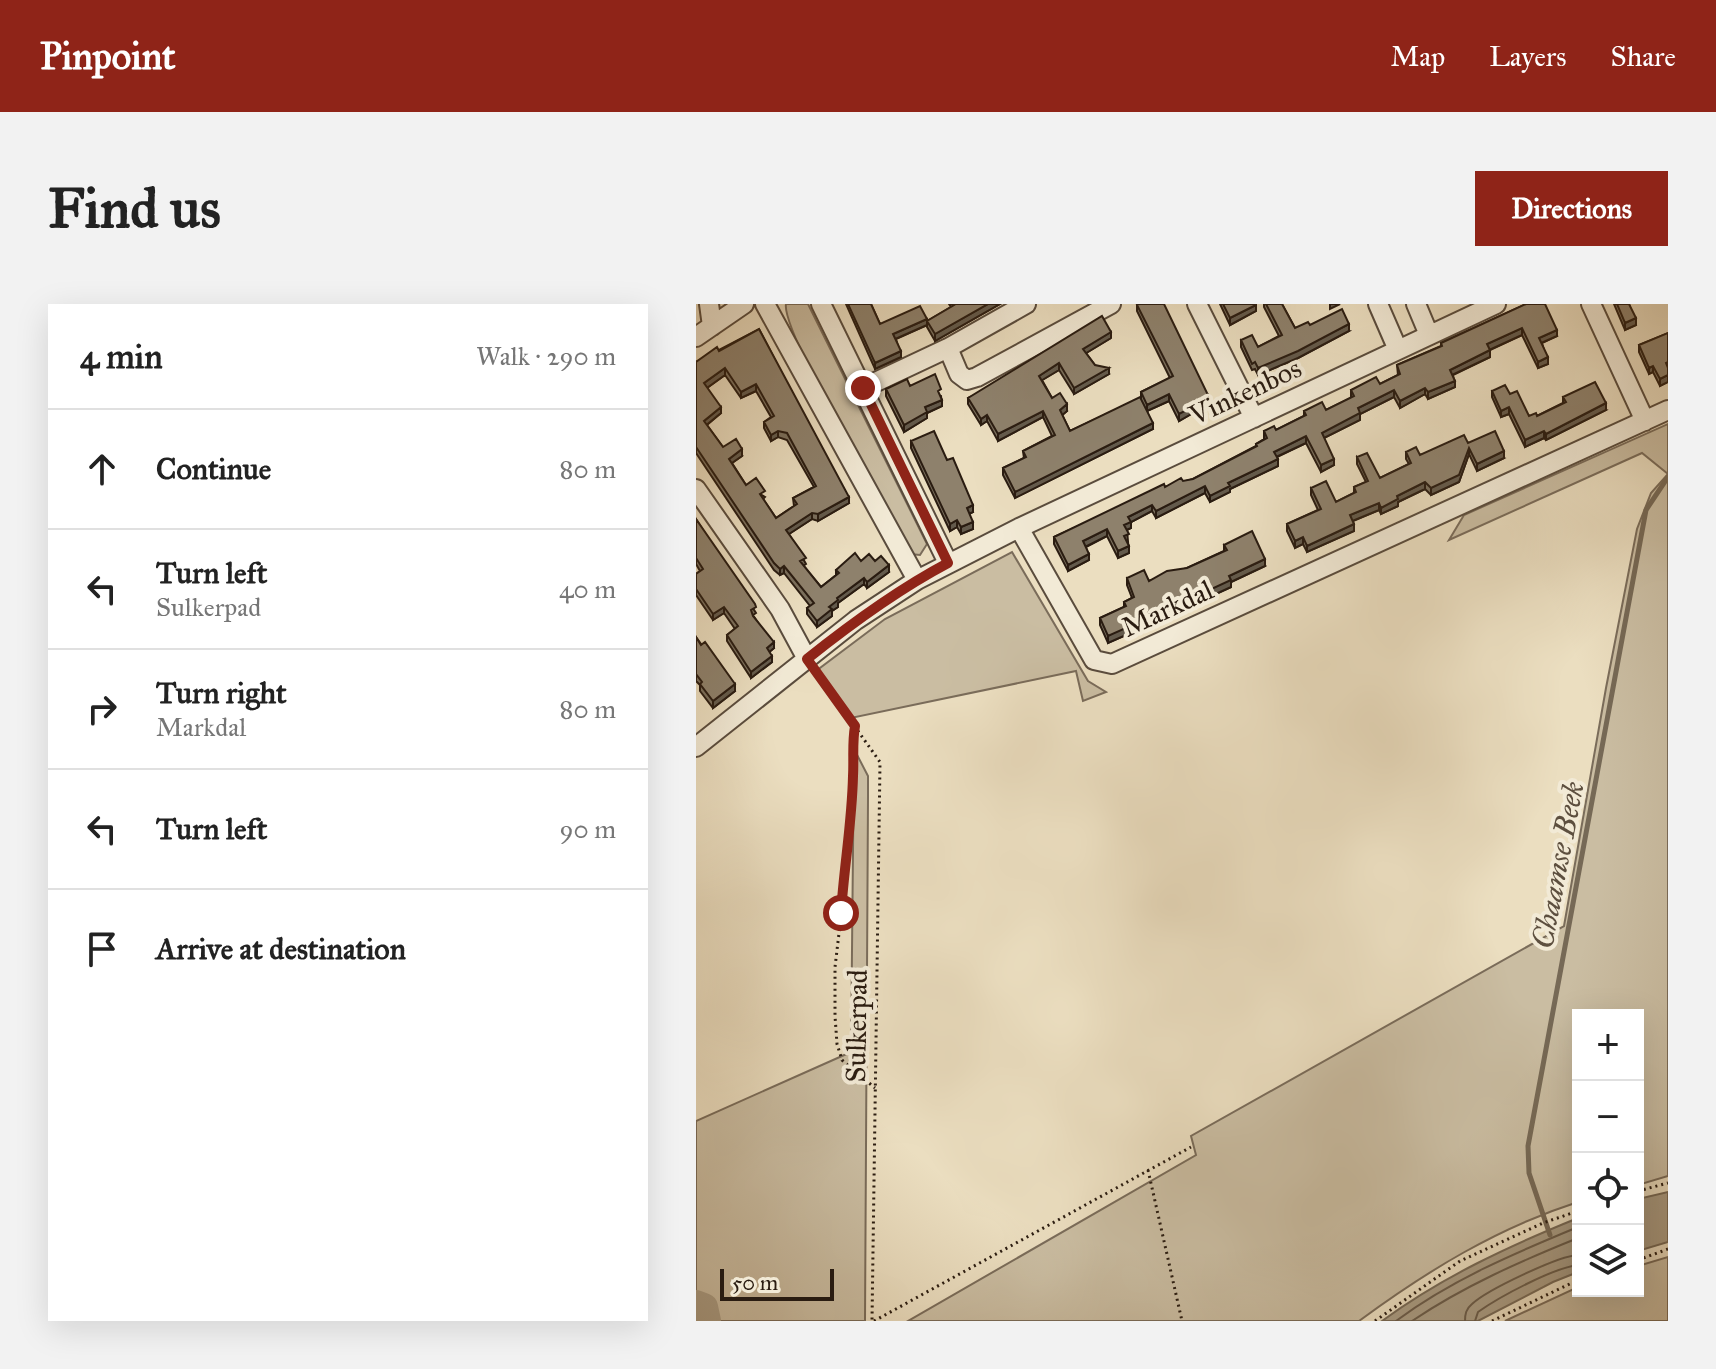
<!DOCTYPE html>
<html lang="en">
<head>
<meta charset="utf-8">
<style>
  body { margin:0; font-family:"IM FELL Great Primer",serif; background:#f2f2f2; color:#222 }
  .controls { position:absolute; right:24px; bottom:24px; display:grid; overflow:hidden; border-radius:0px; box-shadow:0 8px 32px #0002 }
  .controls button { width:72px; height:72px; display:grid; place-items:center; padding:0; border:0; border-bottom:2px solid #e0e0e0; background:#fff; color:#222; font:40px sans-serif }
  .scale { position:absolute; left:24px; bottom:20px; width:114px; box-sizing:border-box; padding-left:8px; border:4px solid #2a1c11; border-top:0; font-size:22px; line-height:28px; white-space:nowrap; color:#2a1c11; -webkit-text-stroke:6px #f2ead6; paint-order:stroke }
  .stop { position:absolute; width:24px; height:24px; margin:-18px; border:6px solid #8f2418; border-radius:50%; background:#fff }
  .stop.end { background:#8f2418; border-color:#fff; box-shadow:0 2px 8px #0008 }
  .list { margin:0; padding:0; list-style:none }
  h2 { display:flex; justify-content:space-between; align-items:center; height:104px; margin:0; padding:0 32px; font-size:34px }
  h2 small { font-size:26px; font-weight:400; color:#767676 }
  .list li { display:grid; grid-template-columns:52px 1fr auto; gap:24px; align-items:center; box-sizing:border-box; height:120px; padding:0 32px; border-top:2px solid #e0e0e0 }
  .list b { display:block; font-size:30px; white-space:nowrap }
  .list p { margin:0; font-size:26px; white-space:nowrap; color:#767676 }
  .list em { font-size:26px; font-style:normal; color:#767676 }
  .icon { flex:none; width:44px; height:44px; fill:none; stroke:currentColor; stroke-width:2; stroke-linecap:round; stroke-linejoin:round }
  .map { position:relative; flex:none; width:972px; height:1017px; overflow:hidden; border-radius:0px }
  header { display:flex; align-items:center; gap:48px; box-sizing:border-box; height:112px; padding:0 40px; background:#8f2418; color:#fff }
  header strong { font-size:38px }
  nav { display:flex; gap:44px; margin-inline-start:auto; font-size:28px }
  .intro { display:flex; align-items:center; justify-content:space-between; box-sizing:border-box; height:192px; padding:0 48px }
  h1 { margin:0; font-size:56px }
  .button { padding:20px 36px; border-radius:0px; background:#8f2418; color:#fff; font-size:28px; font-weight:700 }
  main { display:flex; gap:48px; padding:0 48px }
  aside { flex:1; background:#fff; border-radius:0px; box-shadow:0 8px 32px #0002 }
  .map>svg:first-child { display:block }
  .green { fill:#cabda2; stroke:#7a6c5a; stroke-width:2 }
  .water { fill:#a99c84; stroke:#766956; stroke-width:2 }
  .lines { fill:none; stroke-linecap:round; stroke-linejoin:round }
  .shore { stroke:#6a5c4a; stroke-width:2 }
  .stream { stroke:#766956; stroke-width:5 }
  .river { stroke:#a99c84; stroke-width:28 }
  .street-casing { stroke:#5a4c3d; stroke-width:22 }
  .path { stroke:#2a1c11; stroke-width:3; stroke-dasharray:2 4; stroke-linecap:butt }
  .street { stroke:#f2ead6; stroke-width:18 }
  .wall { fill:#7a6f5d; stroke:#2a1c11; stroke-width:2; fill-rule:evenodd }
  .shaded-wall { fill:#635a4c; stroke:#2a1c11; stroke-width:2 }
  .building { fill:#8e816c; stroke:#2a1c11; stroke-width:2; fill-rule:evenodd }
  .route { stroke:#8f2418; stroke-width:10 }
  .labels { text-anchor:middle; stroke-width:8; stroke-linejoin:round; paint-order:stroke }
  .street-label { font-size:28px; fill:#2a1c11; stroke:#f2ead6 }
  .water-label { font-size:30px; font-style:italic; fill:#5d4f3f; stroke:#f2ead6 }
</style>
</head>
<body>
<header>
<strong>Pinpoint</strong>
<nav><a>Map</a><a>Layers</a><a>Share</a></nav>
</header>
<div class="intro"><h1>Find us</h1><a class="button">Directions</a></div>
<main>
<aside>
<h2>4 min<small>Walk · 290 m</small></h2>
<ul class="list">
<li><svg class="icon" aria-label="ahead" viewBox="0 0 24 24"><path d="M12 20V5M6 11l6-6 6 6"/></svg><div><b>Continue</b></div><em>80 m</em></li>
<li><svg class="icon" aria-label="left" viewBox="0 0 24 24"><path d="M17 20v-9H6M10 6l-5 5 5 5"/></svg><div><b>Turn left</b><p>Sulkerpad</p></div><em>40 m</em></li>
<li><svg class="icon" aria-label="right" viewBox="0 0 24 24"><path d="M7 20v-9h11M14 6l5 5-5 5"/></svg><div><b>Turn right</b><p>Markdal</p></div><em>80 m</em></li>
<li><svg class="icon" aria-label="left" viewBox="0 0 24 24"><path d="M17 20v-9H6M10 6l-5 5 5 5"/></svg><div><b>Turn left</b></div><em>90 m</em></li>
<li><svg class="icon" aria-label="arrive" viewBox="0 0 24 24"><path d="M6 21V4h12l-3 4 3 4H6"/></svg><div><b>Arrive at destination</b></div></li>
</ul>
</aside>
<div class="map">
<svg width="972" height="1017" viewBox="0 0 972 1017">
  <rect width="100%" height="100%" fill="#ebdec0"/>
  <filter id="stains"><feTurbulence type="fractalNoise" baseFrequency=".0025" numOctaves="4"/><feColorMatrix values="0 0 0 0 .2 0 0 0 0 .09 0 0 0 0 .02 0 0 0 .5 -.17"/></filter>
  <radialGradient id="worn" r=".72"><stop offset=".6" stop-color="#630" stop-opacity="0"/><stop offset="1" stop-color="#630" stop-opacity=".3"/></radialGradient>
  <!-- green -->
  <path class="green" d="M90 0H112L231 240 224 251 214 250C194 215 85 25 90 0Z
    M972 120V872L942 881V711H882V898C801 924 731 967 663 1017H212L500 851 495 832 868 622 910 384 941 225 955 189 972 170 946 149 753 236 768 211Z
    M316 248 392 377 410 388 387 397 380 367 155 414 120 367 189 315Z
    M158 445 172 472V493L169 1017H0V817L155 748Z
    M972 953V1017H809L882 983V987H942V962Z"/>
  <!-- water -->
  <path class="water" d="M972 888V938L942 947V895Z
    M882 914V968L857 978 782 1017H686C746 973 813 942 882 914Z"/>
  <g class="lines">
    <!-- shore -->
    <path class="shore" d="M700 1017C755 976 819 949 882 923
      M716 1017C768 982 825 957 882 934
      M769 1017C769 1010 770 1005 776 1000 791 986 862 952 882 951
      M779 1017 782 1008C803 993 857 964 882 961"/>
    <!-- stream -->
    <path class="stream" d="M854 931 833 869 832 842 950 206 972 173"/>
    <!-- river -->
    <path class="river" d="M0 1000 8 1003 11 1017"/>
    <!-- street casing -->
    <g class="street-casing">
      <path id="street" d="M13 0 16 22
        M69 0 221 276
        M125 0 252 259
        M330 0 252 44 263 70 271 76 281 73 415 0
        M501 0 558 114
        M682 0 702 46
        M720 0 733 31
        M895 0 949 117
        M0 33 48 0
        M167 84 252 44
        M0 185 84 305 111 355
        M323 224 398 356 416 360 972 106
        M0 443 160 316 221 276 323 224 800 0"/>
    </g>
    <!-- path -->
    <path class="path" d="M120 368 184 458 176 1017
      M159 422 156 438 157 471 151 562 139 663V712L141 740 146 756 179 784
      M452 866 486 1017
      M942 887 972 879
      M942 956 972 945
      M178 1017 495 843
      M679 1017 764 957 847 919 882 907
      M796 1017 882 976"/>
    <!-- street -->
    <use href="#street" class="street"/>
  </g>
  <!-- wall -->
  <path class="wall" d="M150 0H175L184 20 231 21 200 35 205 53 179 65Z
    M253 0H304L239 37 231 23V17L255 3Z
    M524 0H560V7L534 21Z
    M568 0H586L599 24 614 21 653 27 602 54 562 71 559 65 556 66 545 43V36L562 43 583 32 568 3Z
    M830 0 861 32 846 39 852 60 842 64 826 31 794 46V53L757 71 759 83 732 95 729 90 704 104 698 93 664 110V116L628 134 638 161 625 168 610 139 581 153 582 162 534 185V188L514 198 509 189 460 214 456 207 435 218V224L431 226 433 249 422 254 411 232 390 243 393 256 372 267 358 240V233L469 183 497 175 560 142V140L568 135V127L580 126 608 112V107L630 106 655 94V86L684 80 702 71 701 61 745 42V39Z
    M918 0H933L940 21 929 26Z
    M441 1 512 97 497 105V109L483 117 473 97 451 107 457 125 319 194 307 171V164L328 154 327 147 356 132 347 113 302 137 291 117 285 121 272 100V94L415 34 390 49 399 61 413 70 378 90 363 66 346 76 356 94 371 107 366 111 374 127 445 94V88L474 74 441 7Z
    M63 25 153 199 122 217 116 215 93 230 110 260 107 262 125 283 140 271V266L165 257H179L193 268 171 284 168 280 142 299V303L136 307V312L121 323 111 310V304L114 302 88 269 84 271 78 266 0 149V58ZM29 71 45 94 60 87 75 113 68 118V124L75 137 82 133 91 136 118 183 97 194 98 202 80 214 67 195 69 193 50 181 36 159 46 152 27 143 11 121 25 109 11 84Z
    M972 29V78L964 82 957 68 953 70 943 48V41Z
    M214 82 245 92 246 102 231 109V114L208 128 190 92V85Z
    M796 87 814 90 833 112H841L867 99V93L910 106 850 136 848 134 829 143 813 110 805 113 796 93Z
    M215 137 251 156 277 208 273 210 277 225 265 230 261 223 254 227 215 144Z
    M772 139 808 154 781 167 773 150 763 178 735 191 729 185 702 198V202L685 210 683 206 657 217 658 227 611 248 607 240 599 244 591 227V220L622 206 615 191V184L640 198 658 189V183L670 178 661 160V153L684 174 713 160 710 155V148L724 151Z
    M0 215 60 309 57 311 78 344 73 348 76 358 55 374 31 337V331L39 325 28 309 17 316 0 291V270L4 267 0 260Z
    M528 241 569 262 535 278V283L507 296 505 292 448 318V323L412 339 404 321V314L428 303V298L436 294 431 281V274L453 277 491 264 528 247Z
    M0 333 39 387 17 404 4 387V381L0 377Z"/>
  <!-- shaded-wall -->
  <path class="shaded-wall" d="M292 0H304L239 37V30Z
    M634 0H644L634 5Z
    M560 1V7L534 21V14Z
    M940 14V21L929 26V19Z
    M231 15V21L197 36V30Z
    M653 20V27L602 54 562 71V64Z
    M826 24V31L791 47V40Z
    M861 26V32L843 40V34Z
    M415 28V34L387 51V45Z
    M794 46V53L754 72V66Z
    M205 47V53L179 65V59Z
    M852 53V60L842 64V58Z
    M363 59V66L343 78V72Z
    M957 62V68L953 70V64Z
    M29 64V71L8 86V79Z
    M413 64V70L378 90V84Z
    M972 71V78L964 82V75Z
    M759 77V83L732 95V88Z
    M60 80V87L45 94V88Z
    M729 84V90L704 104V97Z
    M698 86V93L664 110V116L626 135V129L662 104Z
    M473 90V97L451 107V101Z
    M512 91V97L497 105V109L483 117V110L496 99Z
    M246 96V102L231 109V114L208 128V121L229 103Z
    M910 99V106L850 136V130Z
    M371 100V107L364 113V106Z
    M25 103V109L8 123V117Z
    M813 103V110L805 113V107Z
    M347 107V113L302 137V130Z
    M291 111V117L285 121V115Z
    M457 119V125L319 194V188Z
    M82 127V133L75 137V131Z
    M848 127V134L829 143V136Z
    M610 132V139L578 154V148Z
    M773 144V150L763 178 735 191V184Z
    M46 145V152L33 161V155Z
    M808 147V154L781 167V160Z
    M582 155V162L534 185V188L514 198V192L532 179Z
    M638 155V161L625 168V161Z
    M729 178V185L702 198V202L685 210V204L701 192Z
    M509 182V189L460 214V207Z
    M153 193V199L122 217V210Z
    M683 199V206L654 218V211Z
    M277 201V208L271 211V204Z
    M456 201V207L435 218V224L428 227V221L432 213Z
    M116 209V215L90 232V226Z
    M261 216V223L254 227V220Z
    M277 218V225L265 230V223Z
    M658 220V227L611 248V242Z
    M411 225V232L387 244V237Z
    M607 233V240L599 244V237Z
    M433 242V249L422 254V247Z
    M393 250V256L372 267V261Z
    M569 255V262L535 278V283L507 296V289L533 272Z
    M193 261V268L171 284V278Z
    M88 262V269L84 271V265Z
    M168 274V280L142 299V303L136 307V312L121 323V317L141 294Z
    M505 285V292L448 318V323L412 339V332L446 312Z
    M28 303V309L17 316V310Z
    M78 338V344L71 350V344Z
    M76 352V358L55 374V368Z
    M39 380V387L17 404V397Z"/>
  <!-- building -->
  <path class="building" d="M152 0H175L184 20 224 2 231 15 197 30 205 47 179 59Z
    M257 0H292L239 30 231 17 258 1Z
    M443 0H468L512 91 496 99 497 103 483 110 473 90 451 101 445 88 477 72 441 1Z
    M527 0H560V1L534 14Z
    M570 0H586L599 24 612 18 614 21 646 5 653 20 602 47 562 64 559 58 556 60 545 36 556 31 562 43 586 31Z
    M830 0H849L861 26 843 34 852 53 842 58 826 24 791 40 794 46 754 66 759 77 732 88 729 84 704 97 698 86 662 104 664 109 626 129 638 155 625 161 610 132 578 148 582 155 532 179 534 182 514 192 509 182 460 207 456 201 432 213 435 218 428 221 433 230 428 232 433 242 422 247 411 225 387 237 393 250 372 261 358 233 468 180 469 183 485 174 487 177 497 175 561 142 560 140 571 134 568 127 578 122 580 126 610 111 608 107 626 98 630 106 658 92 655 86 680 73 684 80 704 70 701 61 746 42 745 39Z
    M921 0H933L940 14 929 19Z
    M406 12 415 28 387 45 399 61 413 64 378 84 363 59 343 72 356 94 364 89 371 100 364 106 374 127 444 93 457 119 319 188 307 164 330 153 327 147 359 131 347 107 302 130 291 111 285 115 272 94Z
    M63 25 153 193 122 210 116 209 90 226 110 254 104 257 125 283 143 269 140 266 159 249 165 257 173 250 179 257 185 252 193 261 171 278 168 274 141 294 142 296 133 303 136 305 121 317 111 304 118 299 88 262 84 265 78 259 0 143V58L21 43 23 47ZM29 64 45 88 60 80 78 112 68 118 75 131 82 127 91 129 120 182 97 194 101 200 80 214 64 190 69 187 60 174 50 181 33 155 46 145 40 135 27 143 8 117 25 103 8 79Z
    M972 29V58L970 59 972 64V71L964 75 957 62 953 64 943 41Z
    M239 70 245 85 242 87 246 96 229 103 231 108 208 121 190 85 211 75 214 82Z
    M899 78 910 99 850 130 848 127 829 136 813 103 805 107 796 87 809 81 814 90 821 87 833 112 840 109 841 112 870 98 867 93Z
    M238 127 251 156 257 154 277 201 271 204 277 218 265 223 261 216 254 220 215 137Z
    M799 127 808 147 781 160 773 144 763 171 735 184 729 178 701 192 702 195 685 204 683 199 654 211 658 220 611 242 607 233 599 237 591 220 625 205 615 184 630 177 640 198 660 188 658 183 672 177 661 153 671 149 684 174 715 159 710 148 720 143 724 151 768 131 772 139Z
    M0 215 59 300 60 303 55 306 57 312 78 338 71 344 76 352 55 368 31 331 42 322 28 303 17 310 0 285V270L7 265 0 254Z
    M556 227 569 255 533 272 535 276 507 289 505 285 446 312 448 316 412 332 404 314 430 302 428 298 438 293 431 274 448 266 453 277 471 267 491 264 531 246 528 241Z
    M0 333 5 341 9 338 39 380 17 397 4 380 6 378 0 370Z"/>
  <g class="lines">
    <!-- route -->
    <path class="route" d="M145 609C148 563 156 518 157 472 158 455 156 439 159 422L111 355C156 319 201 286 252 259L167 84"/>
  </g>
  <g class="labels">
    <!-- street labels -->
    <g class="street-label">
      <text transform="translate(549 87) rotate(-25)" y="10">Vinkenbos</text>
      <text transform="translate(471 304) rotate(-25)" y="10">Markdal</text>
      <text transform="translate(160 722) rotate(-89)" y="10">Sulkerpad</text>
    </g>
    <!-- water labels -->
    <g class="water-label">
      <text transform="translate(862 561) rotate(-79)" y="10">Chaamse Beek</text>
    </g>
  </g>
  <rect width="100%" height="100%" filter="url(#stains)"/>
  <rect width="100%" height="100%" fill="url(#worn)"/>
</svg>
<div class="controls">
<button>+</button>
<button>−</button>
<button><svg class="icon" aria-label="locate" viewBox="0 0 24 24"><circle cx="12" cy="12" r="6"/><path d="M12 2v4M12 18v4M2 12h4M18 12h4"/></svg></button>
<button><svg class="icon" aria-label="layers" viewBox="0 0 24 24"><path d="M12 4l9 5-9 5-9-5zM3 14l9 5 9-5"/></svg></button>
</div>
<div class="scale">50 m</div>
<div class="stop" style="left:145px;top:609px"></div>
<div class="stop end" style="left:167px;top:84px"></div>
</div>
</main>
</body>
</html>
